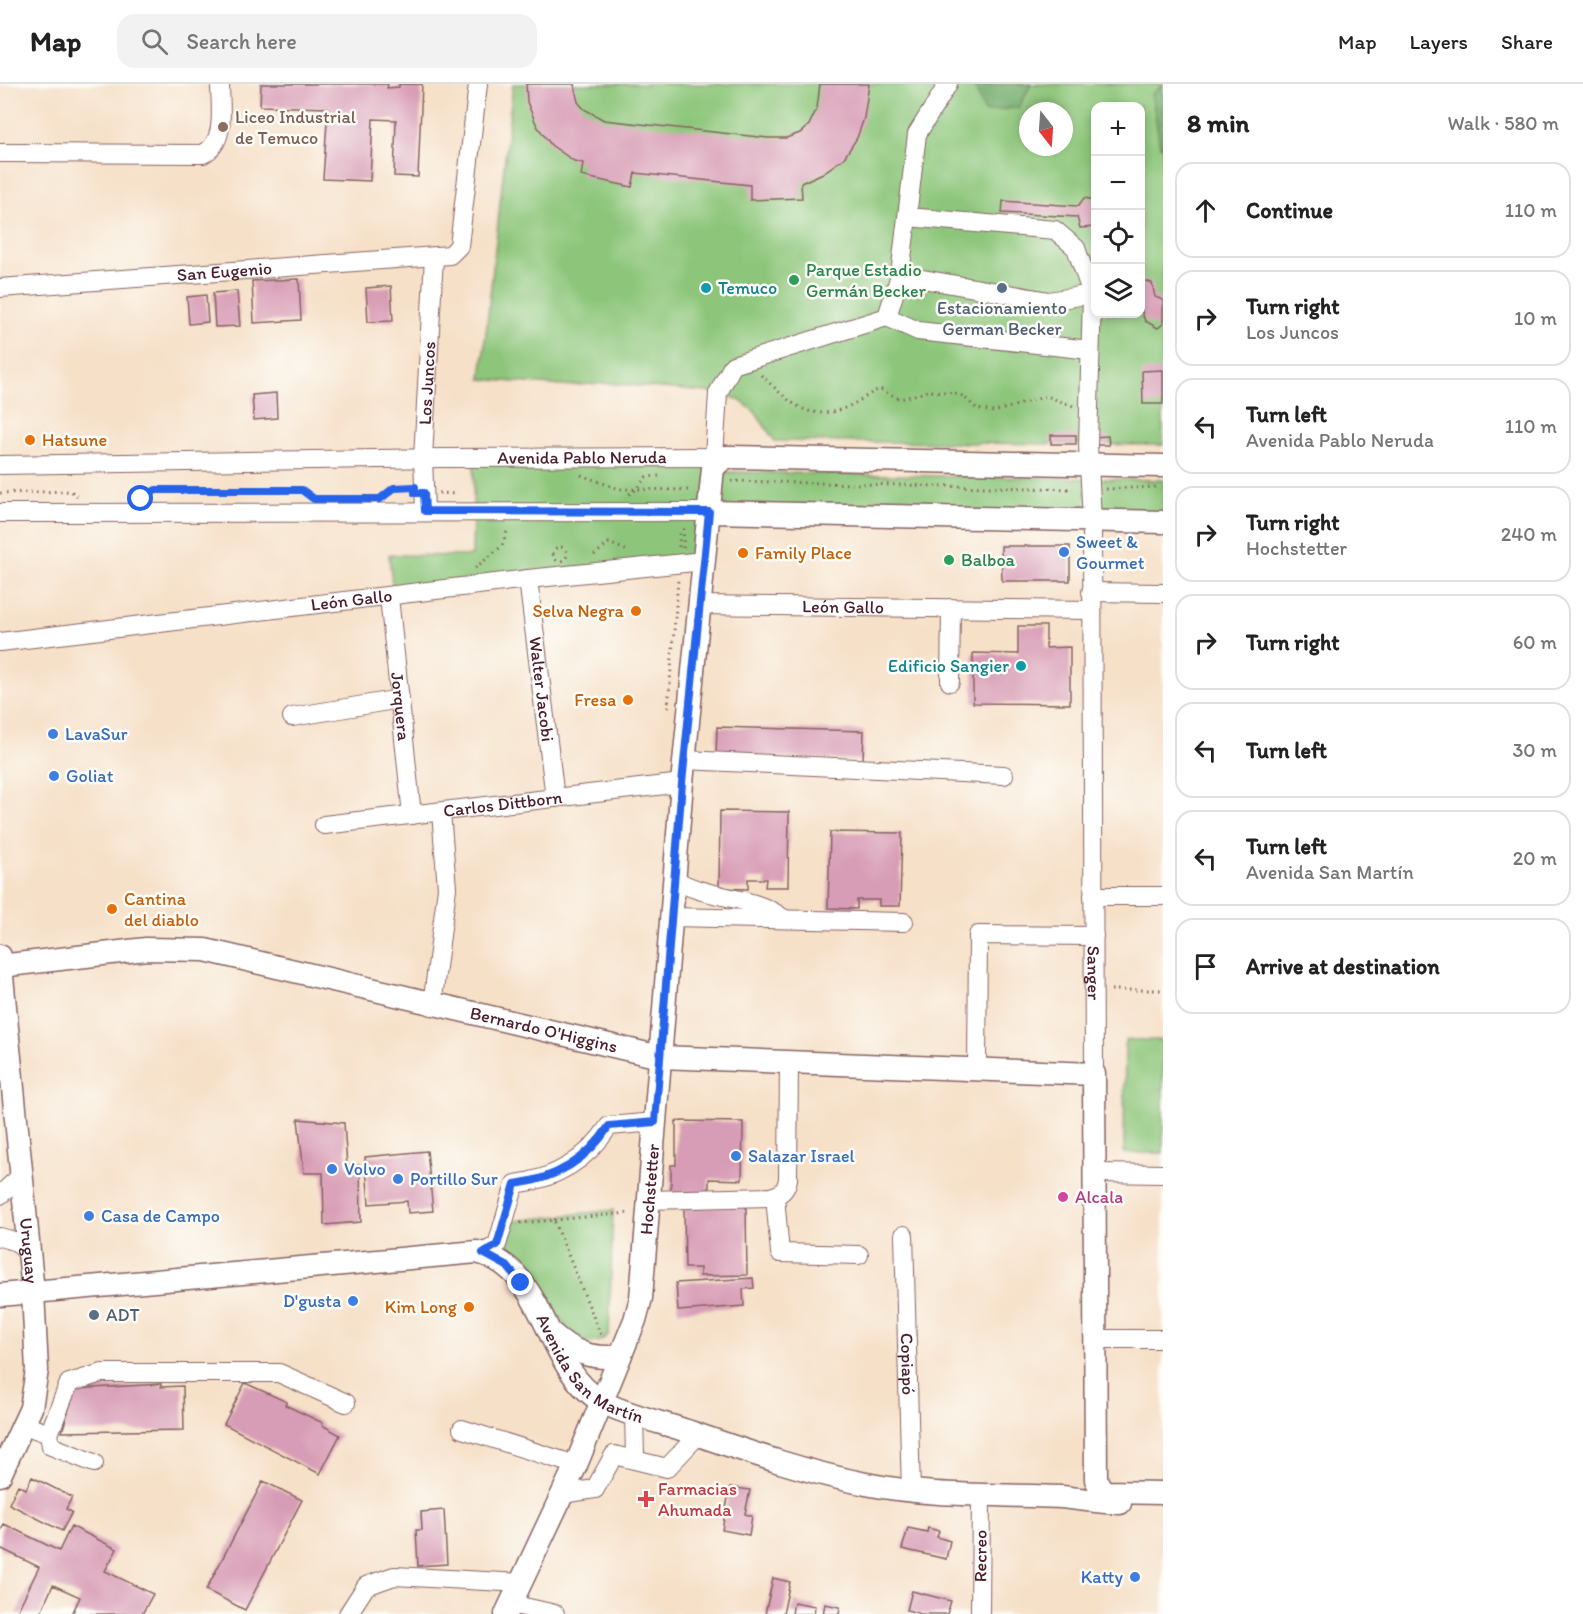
<!DOCTYPE html>
<html lang="en">
<head>
<meta charset="utf-8">
<style>
  body { margin:0; font-family:Itim,sans-serif; background:#f2f2f2; color:#222 }
  .controls { position:absolute; right:18px; top:18px; display:grid; overflow:hidden; border-radius:12px; box-shadow:0 3px 9px #0003 }
  .controls button { width:54px; height:54px; display:grid; place-items:center; padding:0; border:0; border-bottom:2px solid #e0e0e0; background:#fff; color:#222; font:30px sans-serif }
  .compass { position:absolute; left:1019px; top:18px; width:54px; height:54px; border-radius:50%; background:#fff; box-shadow:0 3px 9px #0003; rotate:163deg }
  .stop { position:absolute; width:18px; height:18px; margin:-14px; border:4px solid #2563eb; border-radius:50%; background:#fff }
  .stop.end { background:#2563eb; border-color:#fff; box-shadow:0 2px 6px #0008 }
  .list { margin:0; padding:0; list-style:none }
  h2 { display:flex; justify-content:space-between; align-items:center; height:78px; margin:0; padding:0 24px; font-size:26px }
  h2 small { font-size:20px; font-weight:400; color:#767676 }
  .list li { display:grid; grid-template-columns:39px 1fr auto; gap:18px; align-items:center; box-sizing:border-box; height:96px; margin:0 12px 12px; padding:0 12px; border:2px solid #e0e0e0; border-radius:18px }
  .list b { display:block; font-size:22px; white-space:nowrap }
  .list p { margin:0; font-size:20px; white-space:nowrap; color:#767676 }
  .list em { font-size:20px; font-style:normal; color:#767676 }
  .icon { flex:none; width:33px; height:33px; fill:none; stroke:currentColor; stroke-width:2; stroke-linecap:round; stroke-linejoin:round }
  .map { position:relative; flex:none; width:1163px; height:1530px; overflow:hidden }
  header { display:flex; align-items:center; gap:36px; box-sizing:border-box; height:84px; padding:0 30px; background:#fff; border-bottom:2px solid #e0e0e0 }
  header strong { font-size:28px }
  nav { display:flex; gap:33px; margin-inline-start:auto; font-size:21px }
  .search { width:420px; height:54px; background:#f2f2f2; display:flex; align-items:center; gap:15px; box-sizing:border-box; padding:0 21px; border-radius:18px; color:#767676; font-size:22px }
  main { display:flex }
  aside { flex:1; background:#fff }
  .map>svg:first-child { display:block }
  .green { fill:#8dc67a; stroke:#6c7252; stroke-width:1.5; fill-rule:evenodd }
  .forest { fill:#72ab6a; stroke:#5e654a; stroke-width:1.5 }
  .building { fill:#d89db6 }
  .lines { fill:none; stroke-linecap:round; stroke-linejoin:round }
  .minor-casing { stroke:#866362; stroke-width:20 }
  .major-casing { stroke:#866362; stroke-width:25 }
  .path { stroke:#866362; stroke-width:3; stroke-dasharray:1.5 4.5; stroke-linecap:butt }
  .minor { stroke:#fff; stroke-width:18 }
  .major { stroke:#fff; stroke-width:22 }
  .route { stroke:#2563eb; stroke-width:8 }
  .education-dot { fill:#8d6e63; stroke:#fdfcf7; stroke-width:2 }
  .leisure-dot { fill:#2e9e5b; stroke:#fdfcf7; stroke-width:2 }
  .culture-dot { fill:#0f9aa8; stroke:#fdfcf7; stroke-width:2 }
  .service-dot { fill:#5c6f8a; stroke:#fdfcf7; stroke-width:2 }
  .food-dot { fill:#e8710a; stroke:#fdfcf7; stroke-width:2 }
  .shop-dot { fill:#3f7fe0; stroke:#fdfcf7; stroke-width:2 }
  .hotel-dot { fill:#d1479c; stroke:#fdfcf7; stroke-width:2 }
  .health-dot { fill:#e0444e; stroke:#fdfcf7; stroke-width:2 }
  .labels { text-anchor:middle; stroke-width:5; stroke-linejoin:round; paint-order:stroke }
  .education-label { font-size:18px; fill:#785e54; stroke:#fdfcf7; text-anchor:start }
  .leisure-label { font-size:18px; fill:#27864d; stroke:#fdfcf7; text-anchor:start }
  .street-label { font-size:18px; fill:#4a1f2b; stroke:#fdfcf7 }
  .culture-label { font-size:18px; fill:#0d838f; stroke:#fdfcf7; text-anchor:start }
  .service-label { font-size:18px; fill:#4e5e75; stroke:#fdfcf7 }
  .food-label { font-size:18px; fill:#c56008; stroke:#fdfcf7; text-anchor:start }
  .shop-label { font-size:18px; fill:#366cbe; stroke:#fdfcf7; text-anchor:start }
  .hotel-label { font-size:18px; fill:#b23c85; stroke:#fdfcf7; text-anchor:start }
  .health-label { font-size:18px; fill:#be3a42; stroke:#fdfcf7; text-anchor:start }
</style>
</head>
<body>
<header>
<strong>Map</strong>
<div class="search"><svg class="icon" aria-label="search" viewBox="0 0 24 24"><circle cx="10" cy="10" r="6"/><path d="M15 15l6 6"/></svg>Search here</div>
<nav><a>Map</a><a>Layers</a><a>Share</a></nav>
</header>
<main>
<div class="map">
<svg width="1163" height="1530" viewBox="0 0 1163 1530">
  <rect width="100%" height="100%" fill="#fdfcf7"/>
  <filter id="ink" filterUnits="userSpaceOnUse"><feTurbulence type="fractalNoise" baseFrequency=".0167" numOctaves="2"/><feDisplacementMap in="SourceGraphic" scale="12" xChannelSelector="R" yChannelSelector="G"/><feConvolveMatrix kernelMatrix="1 2 1 2 8 2 1 2 1" color-interpolation-filters="sRGB"/></filter>
  <filter id="wash" filterUnits="userSpaceOnUse"><feTurbulence type="fractalNoise" baseFrequency=".008" numOctaves="4" result="noise"/><feDisplacementMap in="SourceGraphic" scale="24" xChannelSelector="R" yChannelSelector="G"/><feGaussianBlur stdDeviation="1.35" result="paint"/><feColorMatrix in="noise" values="0 0 0 0 0 0 0 0 0 0 0 0 0 0 0 0 0 1.4 0 .05"/><feComposite in="paint" operator="in"/></filter>
  <g filter="url(#wash)">
    <rect width="100%" height="100%" fill="#f6e0c8"/>
    <!-- green -->
    <path class="green" d="M513 0H1163V361L775 357 755 328 738 315 718 309 606 299 564 302 481 295ZM1096 22H1140V230H1096ZM1028 27H1064V63H1028Z
      M709 377 697 473 393 509 389 471 472 472 474 378Z
      M729 388 1163 396V431L722 427 716 393Z
      M1125 956H1163V1069H1124Z
      M613 1126 609 1250C598 1262 586 1260 573 1253L529 1192 508 1170 507 1138Z"/>
    <!-- forest -->
    <path class="forest" d="M979 0H1031L1019 23 985 28 975 3Z
      M1163 1V63L1160 62 1152 10Z"/>
    <g id="blocks">
      <!-- building -->
      <path class="building" d="M261 0H388L387 4 399 3V0H422L418 93 394 92 396 36 373 35 370 97 323 95 328 24 260 22Z
        M526 0H574L578 18 584 25 604 36 768 54H786L800 49 809 41 817 24 820 0H869L864 34 857 54 844 74 823 89 801 99 802 114 750 116V101L635 89 632 103 581 92 583 79 574 77 551 61 537 42 527 18Z
        M1084 114 1096 116V143L1080 144 1077 133 1002 129 1003 117 1078 122Z
        M299 195 301 236 254 239 252 197Z
        M1140 195 1152 199 1155 213 1163 216V240L1158 244 1145 237 1140 223Z
        M391 202 393 237 368 238 366 204Z
        M237 207 240 242 215 243 213 209Z
        M206 211 208 238 189 240 187 213Z
        M1163 286V320H1143L1142 287Z
        M276 309 277 334 254 336 252 311Z
        M1051 351H1076V360H1051Z
        M1108 352 1109 361H1092V353Z
        M1001 462H1070V497H1002Z
        M1018 542H1046V564L1070 563V620L973 619V569L1018 570Z
        M717 643 864 647 863 676 716 672Z
        M720 727 789 728 788 803H765L766 795H748V805L719 804Z
        M830 748 902 749 900 822H879V816H857V825L828 824Z
        M298 1035 344 1039 347 1082 360 1081 361 1138 324 1141 323 1089H304Z
        M676 1037 743 1038 742 1096 709 1095V1110L671 1109V1081H676Z
        M427 1067 433 1127 408 1129 407 1117 369 1120 365 1073Z
        M746 1122 747 1191 700 1192V1184H685L684 1124Z
        M753 1194 754 1204 743 1205 744 1222 678 1227 676 1199Z
        M245 1299 287 1318 285 1321 323 1339 322 1341 340 1351 320 1390 224 1340Z
        M161 1300V1303L183 1302 184 1346 62 1348 75 1305Z
        M32 1393 72 1413 66 1425 72 1428 62 1447 9 1420 18 1401 26 1405Z
        M263 1397 302 1416 245 1526 206 1506Z
        M730 1403 750 1406 745 1430 752 1432 749 1451 722 1446Z
        M444 1426 447 1480 418 1482 416 1446H422L421 1428Z
        M4 1440 59 1467 71 1442 117 1465 105 1487 153 1510 142 1530H72L80 1513 53 1501 40 1530H16L39 1483 0 1464V1449Z
        M908 1444 927 1448 928 1444 939 1447 937 1453 950 1457 946 1475 902 1465Z
        M773 1494 790 1498 783 1530H765Z
        M912 1507 951 1517 947 1530H921L907 1526Z
        M794 1518 815 1522 814 1530H792Z
        M825 1520 840 1523 839 1530H823Z"/>
    </g>
  </g>
  <g filter="url(#ink)">
    <use href="#blocks" fill-opacity="0" stroke="#866362" stroke-width="1.5"/>
    <g class="lines">
      <!-- minor casing -->
      <g class="minor-casing">
        <g id="minor">
          <path d="M0 69 203 70C227 58 220 23 220 0"/>
          <path id="s1" d="M908 133 1055 146 1076 164 1092 210 1088 361 1092 437 1094 990"/>
          <path d="M900 191 1049 217 1092 210"/>
          <path id="s2" d="M0 204 450 171 459 162 478 0"/>
          <path d="M887 233 918 247 1090 266"/>
          <path d="M714 373 718 309 733 281 887 233 900 191 917 50 948 0"/>
          <path id="s3" d="M0 381 443 374 725 373"/>
          <path id="s4" d="M425 427 423 374 434 173"/>
          <path d="M0 429 709 428"/>
          <path id="s5" d="M528 495 555 714"/>
          <path d="M1091 508 1163 509"/>
          <path id="s6" d="M389 513 412 731"/>
          <path id="s7" d="M699 521 1091 526"/>
          <path id="s8" d="M0 558 528 495 704 477"/>
          <path d="M950 598 951 524"/>
          <path d="M292 633 400 615"/>
          <path d="M684 676 1004 691"/>
          <path id="s9" d="M324 741 682 699"/>
          <path d="M674 795C708 816 750 810 783 834"/>
          <path d="M1093 812H1163"/>
          <path d="M671 833 904 838"/>
          <path d="M432 922 447 804 441 728"/>
          <path d="M977 986 978 851 1094 852"/>
          <path d="M1096 1089 1163 1090"/>
          <path d="M0 1111 21 1092"/>
          <path d="M775 1112 780 1169 859 1171"/>
          <path d="M648 1116 770 1113C782 1110 786 1106 788 1095L789 978"/>
          <path id="s10" d="M904 1151 911 1408"/>
          <path d="M0 1153 17 1158 29 1171"/>
          <path d="M483 1169 497 1161 515 1100C555 1095 587 1076 609 1042L655 1038"/>
          <path d="M1096 1255H1163"/>
          <path d="M634 1329 635 1374"/>
          <path d="M24 1341 49 1350 51 1362 94 1379"/>
          <path d="M462 1345 576 1381"/>
          <path d="M49 1350 69 1299 102 1289H279L346 1319"/>
          <path d="M562 1410 595 1405 614 1371 667 1384 698 1351"/>
          <path d="M511 1520 555 1530"/>
          <path d="M348 1530 366 1502 394 1492 522 1499"/>
          <path id="s11" d="M980 1530 981 1412"/>
        </g>
      </g>
      <!-- major casing -->
      <g class="major-casing">
        <g id="major">
          <path d="M709 428 1163 438"/>
          <path id="s12" d="M0 872 33 1208 37 1286 31 1324 0 1391"/>
          <path id="s13" d="M0 882 146 865 205 866 660 973 1094 990 1096 1396 1103 1408 1163 1409"/>
          <path id="s14" d="M0 1211 477 1168C548 1185 543 1283 601 1317 620 1329 664 1339 687 1347 745 1367 805 1388 866 1400 930 1413 995 1410 1061 1413 1080 1415 1100 1418 1120 1419"/>
          <path d="M551 1249C572 1268 592 1276 620 1272"/>
          <path id="s15" d="M506 1530 576 1381 635 1236 641 1214 682 699 713 384 725 373H730L1163 382"/>
        </g>
      </g>
      <!-- path -->
      <path class="path" d="M761 291C789 317 807 340 847 323 859 318 868 310 880 305L900 315 929 307 947 308 963 312 977 325 994 328 1047 312 1073 322
        M581 391 619 405 692 406
        M731 397 1073 405
        M1106 405 1159 403
        M0 409 71 407 77 412
        M439 409 457 410
        M629 410 636 406 646 393 659 392
        M147 411 156 406H302L309 411
        M385 411 394 403H408
        M679 463 680 445
        M553 470a7 7 0 1 1 14 0a7 7 0 1 1-14 0Z
        M683 464 684 443
        M594 471 609 459 628 467
        M475 484 502 462 508 444
        M668 624 678 496
        M1111 906H1163
        M554 1136 628 1129
        M520 1139 554 1136 602 1254"/>
      <!-- minor -->
      <use href="#minor" class="minor"/>
      <!-- major -->
      <use href="#major" class="major"/>
    </g>
  </g>
  <g class="lines" filter="url(#ink)">
    <!-- route -->
    <path class="route" d="M141 415 156 406H302L314 415H380L394 404 415 403V409H424L425 427 709 428 682 699 655 1038 609 1042C587 1076 555 1095 515 1100L497 1161 483 1169 507 1182 521 1199"/>
  </g>
  <!-- markers -->
  <circle class="education-dot" cx="223" cy="43" r="6"/>
  <g class="leisure-dot">
    <circle cx="794" cy="196" r="6"/>
    <circle cx="949" cy="476" r="6"/>
  </g>
  <g class="culture-dot">
    <circle cx="706" cy="204" r="6"/>
    <circle cx="1021" cy="582" r="6"/>
  </g>
  <g class="service-dot">
    <circle cx="1002" cy="204" r="6"/>
    <circle cx="94" cy="1231" r="6"/>
  </g>
  <g class="food-dot">
    <circle cx="30" cy="356" r="6"/>
    <circle cx="743" cy="469" r="6"/>
    <circle cx="636" cy="527" r="6"/>
    <circle cx="628" cy="616" r="6"/>
    <circle cx="112" cy="825" r="6"/>
    <circle cx="469" cy="1223" r="6"/>
  </g>
  <g class="shop-dot">
    <circle cx="1064" cy="468" r="6"/>
    <circle cx="53" cy="650" r="6"/>
    <circle cx="54" cy="692" r="6"/>
    <circle cx="736" cy="1072" r="6"/>
    <circle cx="332" cy="1085" r="6"/>
    <circle cx="398" cy="1095" r="6"/>
    <circle cx="89" cy="1132" r="6"/>
    <circle cx="353" cy="1217" r="6"/>
    <circle cx="1135" cy="1493" r="6"/>
  </g>
  <circle class="hotel-dot" cx="1063" cy="1113" r="6"/>
  <path class="health-dot" d="M643 1406h6v6h6v6h-6v6h-6v-6h-6v-6h6z"/>
  <g class="labels">
    <!-- education labels -->
    <g class="education-label">
      <text x="235" y="39">Liceo Industrial<tspan x="235" dy="21">de Temuco</tspan></text>
    </g>
    <!-- leisure labels -->
    <g class="leisure-label">
      <text x="806" y="192">Parque Estadio<tspan x="806" dy="21">Germán Becker</tspan></text>
      <text x="961" y="482">Balboa</text>
    </g>
    <!-- street labels -->
    <g class="street-label">
      <text dy="6" stroke="none"><textPath href="#s2" startOffset="225">San Eugenio</textPath></text>
      <text dy="6" stroke="none"><textPath href="#s4" startOffset="128">Los Juncos</textPath></text>
      <text dy="6" stroke="none"><textPath href="#s3" startOffset="582">Avenida Pablo Neruda</textPath></text>
      <text dy="6" stroke="none"><textPath href="#s8" startOffset="354">León Gallo</textPath></text>
      <text dy="6" stroke="none"><textPath href="#s7" startOffset="144">León Gallo</textPath></text>
      <text dy="6" stroke="none"><textPath href="#s5" startOffset="111">Walter Jacobi</textPath></text>
      <text dy="6" stroke="none"><textPath href="#s6" startOffset="110">Jorquera</textPath></text>
      <text dy="6" stroke="none"><textPath href="#s9" startOffset="180">Carlos Dittborn</textPath></text>
      <text dy="6" stroke="none"><textPath href="#s1" startOffset="903">Sanger</textPath></text>
      <text dy="6" stroke="none"><textPath href="#s13" startOffset="554">Bernardo O'Higgins</textPath></text>
      <text dy="6" stroke="none"><textPath href="#s15" startOffset="453">Hochstetter</textPath></text>
      <text dy="6" stroke="none"><textPath href="#s12" startOffset="296">Uruguay</textPath></text>
      <text dy="6" stroke="none"><textPath href="#s10" startOffset="129">Copiapó</textPath></text>
      <text dy="6" stroke="none"><textPath href="#s14" startOffset="648">Avenida San Martín</textPath></text>
      <text dy="6" stroke="none"><textPath href="#s11" startOffset="58">Recreo</textPath></text>
    </g>
    <!-- culture labels -->
    <g class="culture-label">
      <text x="718" y="210">Temuco</text>
      <text x="1009" y="588" text-anchor="end">Edificio Sangier</text>
    </g>
    <!-- service labels -->
    <g class="service-label">
      <text x="1002" y="230">Estacionamiento<tspan x="1002" dy="21">German Becker</tspan></text>
      <text x="106" y="1237" text-anchor="start">ADT</text>
    </g>
    <!-- food labels -->
    <g class="food-label">
      <text x="42" y="362">Hatsune</text>
      <text x="755" y="475">Family Place</text>
      <text x="624" y="533" text-anchor="end">Selva Negra</text>
      <text x="616" y="622" text-anchor="end">Fresa</text>
      <text x="124" y="821">Cantina<tspan x="124" dy="21">del diablo</tspan></text>
      <text x="457" y="1229" text-anchor="end">Kim Long</text>
    </g>
    <!-- shop labels -->
    <g class="shop-label">
      <text x="1076" y="464">Sweet &amp;<tspan x="1076" dy="21">Gourmet</tspan></text>
      <text x="65" y="656">LavaSur</text>
      <text x="66" y="698">Goliat</text>
      <text x="748" y="1078">Salazar Israel</text>
      <text x="344" y="1091">Volvo</text>
      <text x="410" y="1101">Portillo Sur</text>
      <text x="101" y="1138">Casa de Campo</text>
      <text x="341" y="1223" text-anchor="end">D'gusta</text>
      <text x="1123" y="1499" text-anchor="end">Katty</text>
    </g>
    <!-- hotel labels -->
    <g class="hotel-label">
      <text x="1075" y="1119">Alcala</text>
    </g>
    <!-- health labels -->
    <g class="health-label">
      <text x="658" y="1411">Farmacias<tspan x="658" dy="21">Ahumada</tspan></text>
    </g>
  </g>
</svg>
<div class="controls">
<button>+</button>
<button>−</button>
<button><svg class="icon" aria-label="locate" viewBox="0 0 24 24"><circle cx="12" cy="12" r="6"/><path d="M12 2v4M12 18v4M2 12h4M18 12h4"/></svg></button>
<button><svg class="icon" aria-label="layers" viewBox="0 0 24 24"><path d="M12 4l9 5-9 5-9-5zM3 14l9 5 9-5"/></svg></button>
</div>
<svg class="compass" viewBox="-18 -18 36 36"><path d="M0-13l5 13h-10z" fill="#e53935"/><path d="M0 13l5-13h-10z" fill="#767676"/></svg>
<div class="stop" style="left:141px;top:415px"></div>
<div class="stop end" style="left:521px;top:1199px"></div>
</div>
<aside>
<h2>8 min<small>Walk · 580 m</small></h2>
<ul class="list">
<li><svg class="icon" aria-label="ahead" viewBox="0 0 24 24"><path d="M12 20V5M6 11l6-6 6 6"/></svg><div><b>Continue</b></div><em>110 m</em></li>
<li><svg class="icon" aria-label="right" viewBox="0 0 24 24"><path d="M7 20v-9h11M14 6l5 5-5 5"/></svg><div><b>Turn right</b><p>Los Juncos</p></div><em>10 m</em></li>
<li><svg class="icon" aria-label="left" viewBox="0 0 24 24"><path d="M17 20v-9H6M10 6l-5 5 5 5"/></svg><div><b>Turn left</b><p>Avenida Pablo Neruda</p></div><em>110 m</em></li>
<li><svg class="icon" aria-label="right" viewBox="0 0 24 24"><path d="M7 20v-9h11M14 6l5 5-5 5"/></svg><div><b>Turn right</b><p>Hochstetter</p></div><em>240 m</em></li>
<li><svg class="icon" aria-label="right" viewBox="0 0 24 24"><path d="M7 20v-9h11M14 6l5 5-5 5"/></svg><div><b>Turn right</b></div><em>60 m</em></li>
<li><svg class="icon" aria-label="left" viewBox="0 0 24 24"><path d="M17 20v-9H6M10 6l-5 5 5 5"/></svg><div><b>Turn left</b></div><em>30 m</em></li>
<li><svg class="icon" aria-label="left" viewBox="0 0 24 24"><path d="M17 20v-9H6M10 6l-5 5 5 5"/></svg><div><b>Turn left</b><p>Avenida San Martín</p></div><em>20 m</em></li>
<li><svg class="icon" aria-label="arrive" viewBox="0 0 24 24"><path d="M6 21V4h12l-3 4 3 4H6"/></svg><div><b>Arrive at destination</b></div></li>
</ul>
</aside>
</main>
</body>
</html>
